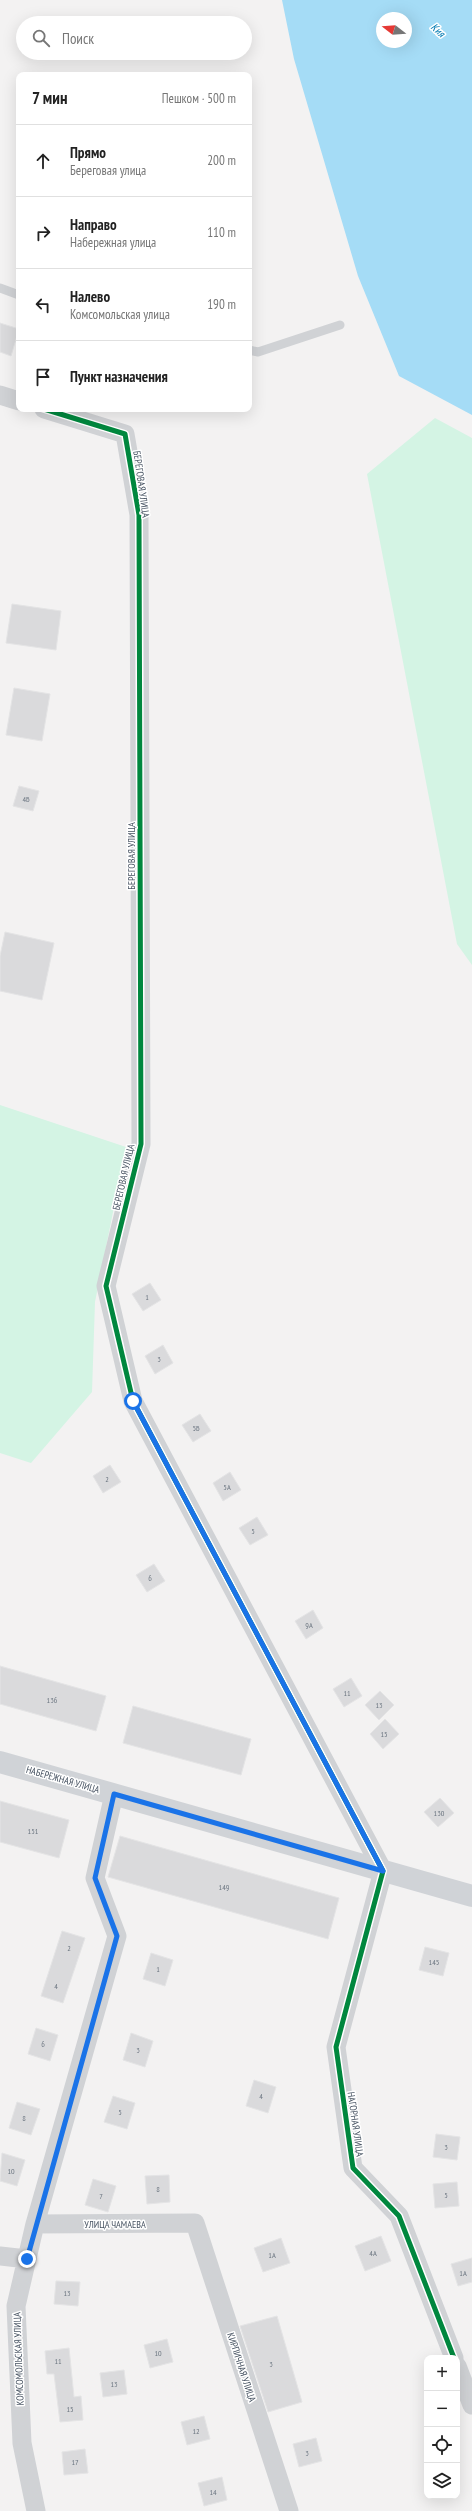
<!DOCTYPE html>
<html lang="ru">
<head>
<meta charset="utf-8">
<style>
  body { margin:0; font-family:"PT Sans Narrow",sans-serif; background:#f6f6f6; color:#222 }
  .controls { position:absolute; right:12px; bottom:12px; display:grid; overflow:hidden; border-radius:8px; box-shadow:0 4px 16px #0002 }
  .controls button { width:36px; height:36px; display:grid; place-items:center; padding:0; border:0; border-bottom:1px solid #e0e0e0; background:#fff; color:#222; font:20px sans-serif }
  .compass { position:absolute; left:376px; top:12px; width:36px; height:36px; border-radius:50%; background:#fff; box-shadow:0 4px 16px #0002; rotate:287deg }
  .stop { position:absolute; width:12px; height:12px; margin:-9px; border:3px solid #1a73e8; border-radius:50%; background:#fff }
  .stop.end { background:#1a73e8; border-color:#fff; box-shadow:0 1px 4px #0008 }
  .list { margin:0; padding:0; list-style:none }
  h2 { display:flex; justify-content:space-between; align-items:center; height:52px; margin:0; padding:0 16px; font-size:17px }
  h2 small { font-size:13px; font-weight:400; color:#767676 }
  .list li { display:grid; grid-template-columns:26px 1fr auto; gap:12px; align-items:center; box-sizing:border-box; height:72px; padding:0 16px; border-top:1px solid #e0e0e0 }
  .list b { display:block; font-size:15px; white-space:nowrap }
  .list p { margin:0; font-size:13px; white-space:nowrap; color:#767676 }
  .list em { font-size:13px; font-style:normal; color:#767676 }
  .icon { flex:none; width:22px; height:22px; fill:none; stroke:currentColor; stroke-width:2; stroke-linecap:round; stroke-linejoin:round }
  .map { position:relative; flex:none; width:472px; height:2511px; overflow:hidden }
  .search { position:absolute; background:#fff; box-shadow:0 4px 16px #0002; left:16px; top:16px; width:236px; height:44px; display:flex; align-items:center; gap:10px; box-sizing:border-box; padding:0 14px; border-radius:22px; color:#767676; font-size:15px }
  .panel { position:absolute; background:#fff; box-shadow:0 4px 16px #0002; left:16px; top:72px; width:236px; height:340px; border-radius:8px }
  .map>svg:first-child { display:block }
  .green { fill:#d4f4e4 }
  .water { fill:#a5dcf6; fill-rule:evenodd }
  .building { fill:#dadadc; stroke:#e4e4e5 }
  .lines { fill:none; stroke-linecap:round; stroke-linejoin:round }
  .lane { stroke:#d0d2d5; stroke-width:9 }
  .street { stroke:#d0d2d5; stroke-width:19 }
  .secondary { stroke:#d0d3d7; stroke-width:22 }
  .cycleway-casing { stroke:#fff; stroke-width:8 }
  .cycleway { stroke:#00873e; stroke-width:5 }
  .route { stroke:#1a73e8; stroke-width:5 }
  .labels { text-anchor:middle; stroke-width:3; stroke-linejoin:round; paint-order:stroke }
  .number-label { font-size:8px; fill:#6c7681 }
  .street-label { font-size:10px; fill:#465261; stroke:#fff }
  .water-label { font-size:11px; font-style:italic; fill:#017ab2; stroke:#fff }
</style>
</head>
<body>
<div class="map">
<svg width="472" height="2511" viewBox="0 0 472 2511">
  <rect width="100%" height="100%" fill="#f3f2f2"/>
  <!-- green -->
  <path class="green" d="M435 418 472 438V965L457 944 367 474Z
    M0 1105 126 1147 95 1302 92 1392 31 1463 0 1453Z"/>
  <!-- water -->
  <path class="water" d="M282 0H472V415L399 376 358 276 294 59ZM382 18H406V42H382Z"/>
  <!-- building -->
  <path class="building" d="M0 323 19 329 11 356 0 352Z
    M12 604 61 611 56 650 6 643Z
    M14 688 50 694 42 741 6 735Z
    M19 786 39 791 33 811 13 806Z
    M5 932 54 943 42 1000 0 991V956Z
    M150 1283 161 1300 143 1311 132 1294Z
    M163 1345 173 1363 155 1374 145 1356Z
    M200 1414 211 1431 193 1442 182 1425Z
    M110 1465 121 1482 103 1493 93 1476Z
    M230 1472 241 1490 223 1501 213 1483Z
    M257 1517 268 1535 250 1545 239 1528Z
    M154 1564 165 1581 147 1592 136 1575Z
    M313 1610 323 1628 306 1639 295 1621Z
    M0 1666 106 1696 96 1731 0 1704Z
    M351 1678 362 1696 344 1707 333 1689Z
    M380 1691 394 1705 379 1720 365 1705Z
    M133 1706 251 1739 241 1775 123 1743Z
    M385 1719 399 1734 383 1749 370 1734Z
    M440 1798 454 1813 438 1827 424 1812Z
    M0 1801 69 1820 59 1858 0 1842Z
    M120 1836 339 1898 328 1939 108 1877Z
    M62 1931 85 1938 63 2003 41 1996Z
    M425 1947 449 1953 443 1976 419 1970Z
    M151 1953 173 1960 165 1986 143 1979Z
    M36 2028 58 2035 50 2061 28 2054Z
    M131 2033 153 2041 145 2067 123 2060Z
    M254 2080 276 2087 268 2113 246 2106Z
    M113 2096 135 2103 127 2129 104 2122Z
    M17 2102 40 2109 31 2135 9 2128Z
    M436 2134 460 2137 457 2160 433 2157Z
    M2 2153 25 2160 17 2186 0 2181Z
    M169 2175 170 2202 147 2204 145 2176Z
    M93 2179 116 2186 108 2212 85 2205Z
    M457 2182 459 2206 435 2208 433 2184Z
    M381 2236 391 2261 365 2271 355 2246Z
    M281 2238 290 2263 263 2272 254 2248Z
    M472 2258V2282L458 2286 451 2264Z
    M56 2281 80 2282 78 2306 54 2304Z
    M277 2316 302 2402 268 2412 240 2326Z
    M167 2339 173 2362 150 2368 144 2345Z
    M69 2348 74 2397 81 2396 83 2420 60 2422 54 2374H47L45 2351Z
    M124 2370 127 2394 103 2397 100 2373Z
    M204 2416 210 2439 187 2445 181 2422Z
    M316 2438 322 2461 299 2467 293 2444Z
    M85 2449 88 2473 64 2475 62 2452Z
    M222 2477 227 2500 204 2506 198 2483Z"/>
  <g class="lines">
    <!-- lane -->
    <path class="lane" d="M0 288 19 295
      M249 350 258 352 340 325"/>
    <!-- street -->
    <path class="street" d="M0 395 19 401
      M44 409 125 434 139 515 141 1144 106 1286 133 1401 383 1871 336 2047 353 2168 399 2216 454 2358
      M35 2224 195 2223 289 2511
      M0 2256 27 2259
      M457 2366 472 2405
      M36 2511 22 2443 16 2306 35 2224 117 1936 95 1878 114 1794"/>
    <!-- secondary -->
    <path class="secondary" d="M0 1762 472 1896"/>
    <!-- cycleway casing -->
    <g class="cycleway-casing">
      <path id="cycleway" d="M44 409 125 434 139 515 141 1144 106 1286 133 1401 383 1871 336 2047 353 2168 399 2216 454 2358"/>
    </g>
    <!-- cycleway -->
    <use href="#cycleway" class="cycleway"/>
  </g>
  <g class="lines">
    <!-- route -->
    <path class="route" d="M27 2259 117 1936 95 1878 114 1794 383 1871 133 1401"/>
  </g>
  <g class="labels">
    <!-- number labels -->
    <g class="number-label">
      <text x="26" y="802">4Б</text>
      <text x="147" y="1300">1</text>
      <text x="159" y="1362">3</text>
      <text x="196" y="1431">5Б</text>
      <text x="107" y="1482">2</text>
      <text x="227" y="1490">5А</text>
      <text x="253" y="1534">5</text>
      <text x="150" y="1581">6</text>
      <text x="309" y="1628">9А</text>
      <text x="347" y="1696">11</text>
      <text x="52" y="1703">136</text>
      <text x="379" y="1708">13</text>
      <text x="384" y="1737">15</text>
      <text x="439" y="1816">130</text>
      <text x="33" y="1834">151</text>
      <text x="224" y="1890">149</text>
      <text x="69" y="1951">2</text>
      <text x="434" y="1965">145</text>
      <text x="158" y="1972">1</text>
      <text x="56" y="1989">4</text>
      <text x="43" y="2047">6</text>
      <text x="138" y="2053">3</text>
      <text x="261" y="2099">4</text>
      <text x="120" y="2115">5</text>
      <text x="24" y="2121">8</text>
      <text x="446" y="2150">3</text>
      <text x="11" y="2174">10</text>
      <text x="158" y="2192">8</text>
      <text x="446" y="2198">5</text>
      <text x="101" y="2199">7</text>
      <text x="373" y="2256">4А</text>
      <text x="272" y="2258">1А</text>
      <text x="463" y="2276">1А</text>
      <text x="67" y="2296">13</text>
      <text x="158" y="2356">10</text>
      <text x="58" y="2364">11</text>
      <text x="271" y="2367">3</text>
      <text x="114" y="2387">13</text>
      <text x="70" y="2412">15</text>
      <text x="196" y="2434">12</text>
      <text x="307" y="2456">3</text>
      <text x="75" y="2465">17</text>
      <text x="213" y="2495">14</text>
    </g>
    <!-- street labels -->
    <g class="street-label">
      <text transform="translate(142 484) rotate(82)" y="4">БЕРЕГОВАЯ УЛИЦА</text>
      <text transform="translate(131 856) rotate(-90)" y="4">БЕРЕГОВАЯ УЛИЦА</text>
      <text transform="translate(123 1177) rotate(-77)" y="4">БЕРЕГОВАЯ УЛИЦА</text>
      <text transform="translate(63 1779) rotate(16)" y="4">НАБЕРЕЖНАЯ УЛИЦА</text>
      <text transform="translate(356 2124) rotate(82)" y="4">НАГОРНАЯ УЛИЦА</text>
      <text x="115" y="2228">УЛИЦА ЧАМАЕВА</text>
      <text transform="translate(18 2359) rotate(-92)" y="4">КОМСОМОЛЬСКАЯ УЛИЦА</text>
      <text transform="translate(242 2367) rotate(72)" y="4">КИРПИЧНАЯ УЛИЦА</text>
    </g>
    <!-- water labels -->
    <g class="water-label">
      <text transform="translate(438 30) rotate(42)" y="4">Кия</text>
    </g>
  </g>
</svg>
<div class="controls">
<button>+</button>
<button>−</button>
<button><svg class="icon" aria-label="locate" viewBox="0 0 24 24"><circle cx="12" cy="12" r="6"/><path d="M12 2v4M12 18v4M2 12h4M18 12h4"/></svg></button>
<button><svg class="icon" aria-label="layers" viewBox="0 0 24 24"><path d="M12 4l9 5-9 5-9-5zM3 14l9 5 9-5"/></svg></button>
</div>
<svg class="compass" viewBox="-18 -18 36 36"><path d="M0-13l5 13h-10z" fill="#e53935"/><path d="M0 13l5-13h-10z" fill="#767676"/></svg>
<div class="stop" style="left:133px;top:1401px"></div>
<div class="stop end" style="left:27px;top:2259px"></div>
<div class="search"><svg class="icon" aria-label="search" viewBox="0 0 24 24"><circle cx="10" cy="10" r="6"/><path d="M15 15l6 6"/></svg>Поиск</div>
<section class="panel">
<h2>7 мин<small>Пешком · 500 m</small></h2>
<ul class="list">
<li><svg class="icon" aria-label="ahead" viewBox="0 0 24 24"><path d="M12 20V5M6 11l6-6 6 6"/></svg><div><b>Прямо</b><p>Береговая улица</p></div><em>200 m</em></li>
<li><svg class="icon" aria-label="right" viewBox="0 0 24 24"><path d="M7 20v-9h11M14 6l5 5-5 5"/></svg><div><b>Направо</b><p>Набережная улица</p></div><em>110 m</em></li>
<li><svg class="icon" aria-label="left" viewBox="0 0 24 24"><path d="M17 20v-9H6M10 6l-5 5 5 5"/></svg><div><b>Налево</b><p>Комсомольская улица</p></div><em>190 m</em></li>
<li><svg class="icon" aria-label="arrive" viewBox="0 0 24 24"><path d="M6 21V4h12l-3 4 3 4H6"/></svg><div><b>Пункт назначения</b></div></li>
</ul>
</section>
</div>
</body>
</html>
